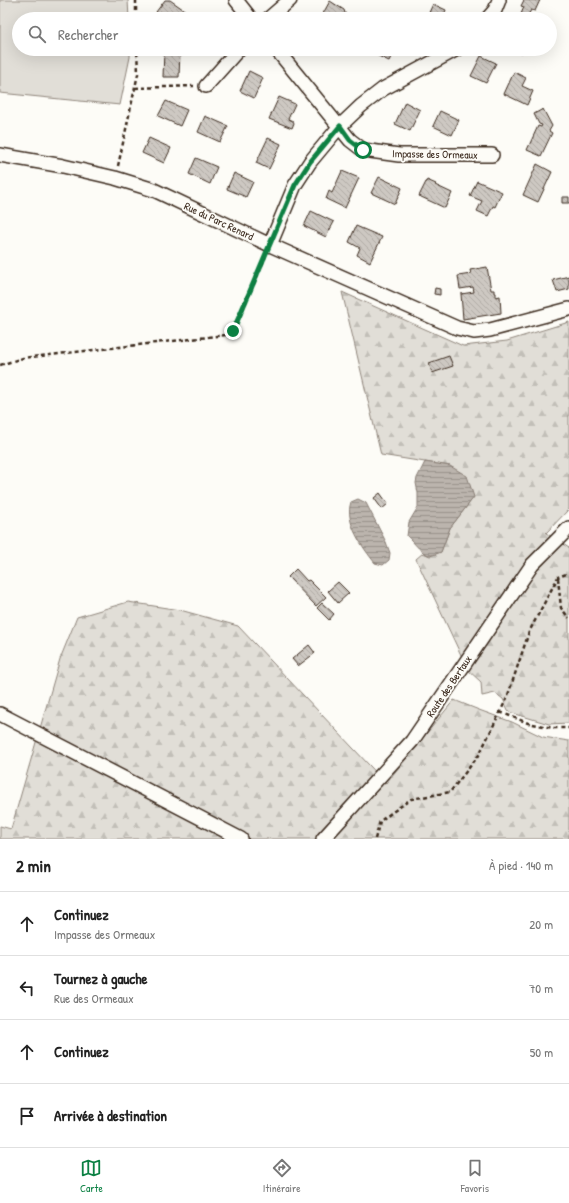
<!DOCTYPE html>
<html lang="fr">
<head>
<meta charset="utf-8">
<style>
  body { margin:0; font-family:"Patrick Hand",sans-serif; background:#f2f2f2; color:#222 }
  .stop { position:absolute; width:12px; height:12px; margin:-9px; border:3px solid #0b8043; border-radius:50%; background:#fff }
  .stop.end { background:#0b8043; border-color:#fff; box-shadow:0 1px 4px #0008 }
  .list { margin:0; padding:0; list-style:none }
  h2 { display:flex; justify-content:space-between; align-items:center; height:52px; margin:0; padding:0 16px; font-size:17px }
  h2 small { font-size:13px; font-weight:400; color:#767676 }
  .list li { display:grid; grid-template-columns:26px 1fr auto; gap:12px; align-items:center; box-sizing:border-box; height:64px; padding:0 16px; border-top:1px solid #e0e0e0 }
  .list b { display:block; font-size:15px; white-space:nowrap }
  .list p { margin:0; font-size:13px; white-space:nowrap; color:#767676 }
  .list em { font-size:13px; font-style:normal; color:#767676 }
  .icon { flex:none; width:22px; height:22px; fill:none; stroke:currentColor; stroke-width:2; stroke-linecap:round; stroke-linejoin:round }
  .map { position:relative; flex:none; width:569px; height:839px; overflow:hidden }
  .search { position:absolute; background:#fff; box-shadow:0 4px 16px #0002; left:12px; right:12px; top:12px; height:44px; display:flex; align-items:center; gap:10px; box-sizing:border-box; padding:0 14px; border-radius:22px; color:#767676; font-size:15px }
  .sheet { height:308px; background:#fff }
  nav { display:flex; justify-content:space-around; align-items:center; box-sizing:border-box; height:56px; border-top:1px solid #e0e0e0; background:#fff; font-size:11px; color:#767676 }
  nav a { display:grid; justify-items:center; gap:2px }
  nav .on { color:#0b8043 }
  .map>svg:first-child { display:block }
  .green { fill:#e1ded7; stroke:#8e847a }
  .forest { fill:url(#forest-firs); stroke:#8e847a }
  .water { fill:url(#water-rules); stroke:#887d74 }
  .building { fill:url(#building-back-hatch); stroke:#3b2a1e }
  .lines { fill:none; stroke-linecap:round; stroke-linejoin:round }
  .minor-casing { stroke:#3b2a1e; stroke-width:16 }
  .path { stroke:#3b2a1e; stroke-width:2.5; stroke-dasharray:4 3; stroke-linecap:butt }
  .minor { stroke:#fdfcf7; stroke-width:13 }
  .route { stroke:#0b8043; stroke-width:5 }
  .labels { text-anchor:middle; stroke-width:3.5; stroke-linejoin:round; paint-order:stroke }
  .street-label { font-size:11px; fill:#3b2a1e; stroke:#fdfcf7 }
</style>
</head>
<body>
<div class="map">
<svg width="569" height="839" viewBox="0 0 569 839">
  <defs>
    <pattern id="forest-firs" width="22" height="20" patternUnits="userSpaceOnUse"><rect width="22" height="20" fill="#e1ded7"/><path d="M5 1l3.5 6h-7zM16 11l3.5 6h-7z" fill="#c2bfb8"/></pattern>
    <pattern id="water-rules" width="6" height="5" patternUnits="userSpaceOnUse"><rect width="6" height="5" fill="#bbb4ad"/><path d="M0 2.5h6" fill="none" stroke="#99938c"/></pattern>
    <pattern id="building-back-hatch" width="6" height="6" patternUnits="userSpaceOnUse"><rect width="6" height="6" fill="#cdc8c2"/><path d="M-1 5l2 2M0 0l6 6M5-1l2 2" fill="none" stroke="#b1aca6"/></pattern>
  </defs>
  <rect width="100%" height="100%" fill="#fdfcf7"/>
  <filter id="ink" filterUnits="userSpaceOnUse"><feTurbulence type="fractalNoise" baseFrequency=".025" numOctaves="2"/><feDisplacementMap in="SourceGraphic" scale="8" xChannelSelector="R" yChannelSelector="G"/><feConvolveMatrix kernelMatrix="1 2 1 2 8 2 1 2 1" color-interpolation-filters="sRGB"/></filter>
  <g filter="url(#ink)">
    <!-- green -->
    <path class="green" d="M0 0H128L129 19H19V49H130V57L120 105 0 93Z"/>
    <!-- forest -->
    <path class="forest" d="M342 292 463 346 507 341 569 322V509L546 533 569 548V723L549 724 509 712 503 699 495 693 482 696 481 682 468 670 416 559 423 553 430 556 441 552 450 528 474 497 450 466 381 455Z
      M128 602 180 610 238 626 386 783 454 700 479 710 512 722 543 737 569 741V839H0V826L11 829 60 659 77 617Z"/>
    <!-- water -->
    <path class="water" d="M425 462 450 466 467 476 474 497 450 528 441 552C438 553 434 555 431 555 423 556 414 542 407 536L409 522 418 507V493L416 483 417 478Z
      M358 499 366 503 386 542 390 553 389 560 383 565 375 563C363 548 344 522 351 502Z"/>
    <!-- building -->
    <path class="building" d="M165 0H170L190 14 187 19H166L156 12Z
      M524 0H540L535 11 531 10 527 17 521 14 524 7 521 6Z
      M330 1 344 10 345 13V19H320Z
      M433 4 446 10 442 19H426Z
      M374 49H392L391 52 393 53 389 61 372 53Z
      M513 49H524L522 53Z
      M164 51 180 52 179 77H163Z
      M481 56 496 63 486 83 471 76Z
      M249 71 263 78 254 98 240 91Z
      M514 72 526 78 522 86 533 91 527 105 504 94Z
      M279 97 295 104 288 119 293 121 294 123 292 128 269 119Z
      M166 101 187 110 180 126 158 116Z
      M405 102 420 110 410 131 395 124Z
      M543 109 552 126 549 131 552 133 541 156 527 150 538 126 541 127 542 125 539 124 534 114Z
      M440 111 459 120 452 135 433 126Z
      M205 116 228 126 220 142 198 132Z
      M149 138 171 148 164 163 142 153Z
      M268 138 281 144 269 169 256 163Z
      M196 158 217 167 210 184 189 174Z
      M537 164 552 172 538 202 523 195Z
      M342 171 359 178 345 208 326 199 329 191 332 193Z
      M234 173 253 182 246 197 227 189Z
      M379 177 402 188 395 204 371 193Z
      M427 180 436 184 435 185 452 193 445 208 419 196Z
      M477 181 502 192 495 207 493 206 488 216 477 211 482 201 470 196Z
      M562 197H569V203H562Z
      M311 211 334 222 326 237 304 226Z
      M356 226 382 237 370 262 357 255 360 248 349 242Z
      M487 267 491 290H494V293H496V297L500 296 501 313 463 319 461 294 474 292 473 287 460 289 458 276 471 274 470 270Z
      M569 276V289L557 292 553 280Z
      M435 288 440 289V295L434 294Z
      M449 356 453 366 432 373 429 363Z
      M380 493 388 504 382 509 374 498Z
      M296 569 307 581 309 580 326 597 316 606 288 577Z
      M338 582 349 593 338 603 328 591Z
      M322 603 334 614 329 620 317 608Z
      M309 645 315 653 298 666 292 659Z"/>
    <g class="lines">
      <!-- minor casing -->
      <g class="minor-casing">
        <path id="minor" d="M236 0 251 19
          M268 19 290 0
          M487 19 495 10 499 0
          M276 49 350 140 363 150 399 155H492
          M206 86 239 49
          M0 155 63 166 115 178 154 190 270 245 457 328 474 332 490 330 569 309
          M270 245 295 185 310 162 340 126 361 106 383 89 457 49
          M0 714 241 839
          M323 839 412 741 532 565 569 528"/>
      </g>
      <!-- path -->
      <path class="path" d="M136 0V19
        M135 88 194 86
        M118 166 138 74 137 49
        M0 365 23 358 226 335 233 331 265 257
        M558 578 561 608 569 618
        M500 712 528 723 553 728H569
        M375 839 380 821 411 799 450 792 479 755 507 698 529 632 558 577 569 573"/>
      <!-- minor -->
      <use href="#minor" class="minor"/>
    </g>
  </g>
  <g class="lines" filter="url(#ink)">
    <!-- route -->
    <path class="route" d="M233 331 295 185 310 162 340 126 350 140 363 150"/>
  </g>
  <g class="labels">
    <!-- street labels -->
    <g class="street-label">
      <text transform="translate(435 154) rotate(1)" y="4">Impasse des Ormeaux</text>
      <text transform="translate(219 221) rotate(25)" y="4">Rue du Parc Renard</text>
      <text transform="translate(449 686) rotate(-56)" y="4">Route des Bertaux</text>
    </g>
  </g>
</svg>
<div class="stop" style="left:363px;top:150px"></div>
<div class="stop end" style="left:233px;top:331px"></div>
<div class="search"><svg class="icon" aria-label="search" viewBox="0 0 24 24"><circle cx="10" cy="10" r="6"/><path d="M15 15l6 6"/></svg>Rechercher</div>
</div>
<section class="sheet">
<h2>2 min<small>À pied · 140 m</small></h2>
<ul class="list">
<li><svg class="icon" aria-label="ahead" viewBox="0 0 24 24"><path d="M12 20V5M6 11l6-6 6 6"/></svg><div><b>Continuez</b><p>Impasse des Ormeaux</p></div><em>20 m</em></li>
<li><svg class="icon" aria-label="left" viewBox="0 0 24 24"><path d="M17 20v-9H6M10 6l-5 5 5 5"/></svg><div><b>Tournez à gauche</b><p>Rue des Ormeaux</p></div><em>70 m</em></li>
<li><svg class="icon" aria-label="ahead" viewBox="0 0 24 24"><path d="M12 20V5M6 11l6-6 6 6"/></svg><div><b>Continuez</b></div><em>50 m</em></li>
<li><svg class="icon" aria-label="arrive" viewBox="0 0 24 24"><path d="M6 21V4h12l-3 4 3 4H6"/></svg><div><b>Arrivée à destination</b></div></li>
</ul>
</section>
<nav>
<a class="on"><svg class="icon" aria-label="map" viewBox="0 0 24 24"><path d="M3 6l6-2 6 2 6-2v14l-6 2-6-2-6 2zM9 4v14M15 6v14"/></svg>Carte</a>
<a><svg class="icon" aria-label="directions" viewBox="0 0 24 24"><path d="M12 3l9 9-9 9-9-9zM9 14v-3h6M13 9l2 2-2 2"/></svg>Itinéraire</a>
<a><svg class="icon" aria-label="saved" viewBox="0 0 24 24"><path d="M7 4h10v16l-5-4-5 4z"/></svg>Favoris</a>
</nav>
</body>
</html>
